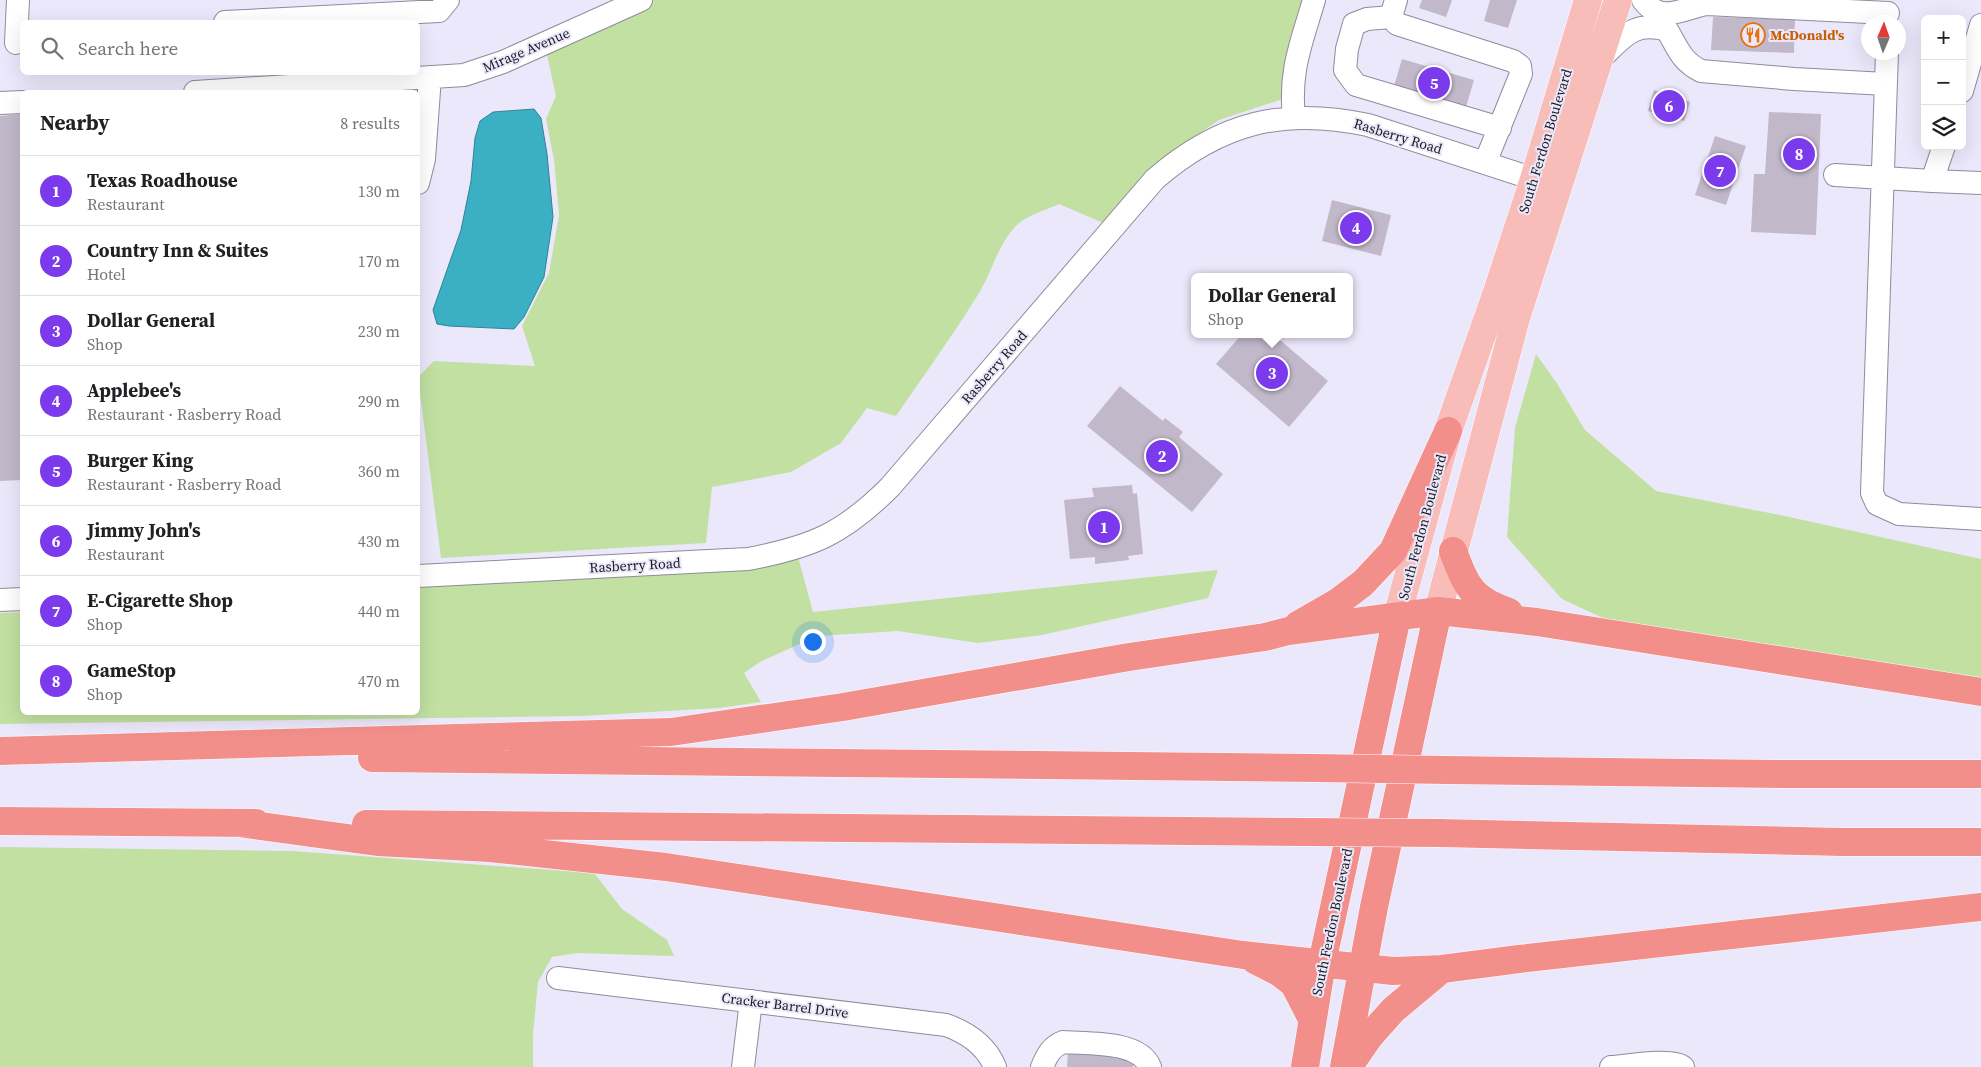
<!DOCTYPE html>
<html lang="en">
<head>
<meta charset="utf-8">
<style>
  body { margin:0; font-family:"Source Serif 4",serif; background:#f2f2f2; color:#202124 }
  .controls { position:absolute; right:15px; top:15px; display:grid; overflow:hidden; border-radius:8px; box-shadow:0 5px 20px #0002 }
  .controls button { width:45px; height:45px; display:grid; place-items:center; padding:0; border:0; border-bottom:1px solid #e0e0e0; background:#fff; color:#202124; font:25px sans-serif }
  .compass { position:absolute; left:1861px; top:15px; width:45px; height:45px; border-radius:50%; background:#fff; box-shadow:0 5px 20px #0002; rotate:2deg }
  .you { position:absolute; left:812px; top:641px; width:18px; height:18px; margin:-12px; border:4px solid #fff; border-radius:50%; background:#1a73e8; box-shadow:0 0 0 8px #1a73e833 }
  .badge { display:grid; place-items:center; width:32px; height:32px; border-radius:50%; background:#7c3aed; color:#fff; font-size:16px; font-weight:700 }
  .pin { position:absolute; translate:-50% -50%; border:2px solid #fff; box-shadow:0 1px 5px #0006 }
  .popup { position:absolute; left:1191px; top:273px; width:162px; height:65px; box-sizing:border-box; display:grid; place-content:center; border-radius:8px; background:#fff; filter:drop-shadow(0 1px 4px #0005); font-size:16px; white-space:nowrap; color:#757577 }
  .popup b { font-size:19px; color:#202124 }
  .popup::after { content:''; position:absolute; left:50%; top:100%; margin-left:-10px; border:10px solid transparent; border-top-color:#fff }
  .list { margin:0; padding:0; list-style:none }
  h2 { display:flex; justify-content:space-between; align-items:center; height:65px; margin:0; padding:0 20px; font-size:21px }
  h2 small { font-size:16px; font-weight:400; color:#757577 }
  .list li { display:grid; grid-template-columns:32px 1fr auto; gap:15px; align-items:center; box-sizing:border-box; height:70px; padding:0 20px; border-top:1px solid #e0e0e0 }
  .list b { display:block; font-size:19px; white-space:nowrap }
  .list p { margin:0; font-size:16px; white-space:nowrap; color:#757577 }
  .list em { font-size:16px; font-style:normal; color:#757577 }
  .icon { flex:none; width:28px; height:28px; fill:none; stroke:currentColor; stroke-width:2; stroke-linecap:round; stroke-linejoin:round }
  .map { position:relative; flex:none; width:1981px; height:1067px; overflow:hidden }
  .search { position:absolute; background:#fff; box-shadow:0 5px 20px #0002; left:20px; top:20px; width:400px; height:55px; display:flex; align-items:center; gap:12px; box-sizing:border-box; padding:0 18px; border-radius:8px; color:#757577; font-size:19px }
  .panel { position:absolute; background:#fff; box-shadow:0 5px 20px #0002; left:20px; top:90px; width:400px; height:625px; border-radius:8px }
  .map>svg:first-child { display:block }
  .green { fill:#c1e0a1 }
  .water { fill:#3bb0c5; stroke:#318394 }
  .building { fill:#c1b8ca }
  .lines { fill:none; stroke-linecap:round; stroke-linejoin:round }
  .minor-casing { stroke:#8f8b9c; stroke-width:24 }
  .major-casing { stroke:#fff; stroke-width:29 }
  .highway-casing { stroke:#fff; stroke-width:29 }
  .minor { stroke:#fff; stroke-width:22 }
  .major { stroke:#f8bcb9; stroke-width:28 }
  .highway { stroke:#f38f8b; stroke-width:28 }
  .highway-bridge-casing { stroke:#fff; stroke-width:29; stroke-linecap:butt }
  .highway-bridge { stroke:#f38f8b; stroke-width:28 }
  .labels { text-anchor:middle; stroke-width:4; stroke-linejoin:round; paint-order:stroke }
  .food-label { font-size:14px; font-weight:bold; fill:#c56008; stroke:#ece8fb; text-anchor:start }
  .street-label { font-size:14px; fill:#1b1a20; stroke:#ece8fb }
</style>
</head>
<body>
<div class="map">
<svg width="1981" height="1067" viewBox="0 0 1981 1067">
  <rect width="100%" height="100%" fill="#ece8fb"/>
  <!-- green -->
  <path class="green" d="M633 0H1307L1283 99 1219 120 1166 156 1108 225 1059 204C1046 210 1028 215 1018 224 998 243 993 270 979 293 953 335 924 375 896 416L867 408 841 443 791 472 712 487 706 543 441 558 418 377 434 361 535 366 522 326 549 273 559 215 554 160 546 119 556 96 543 36Z
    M1536 354 1556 382 1585 430 1656 491 1780 515 1981 559V679L1605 619 1562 599 1507 537 1515 428Z
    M797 553 813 612 1218 570 1208 598 1042 635 978 643 898 631 817 636 760 662 744 673 761 702 719 708 582 716 0 724V613L22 612V712H418V578Z
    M0 847 292 851 594 873 622 909 667 940 674 956 577 953 552 957 538 982 533 1034V1067H0Z"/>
  <!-- water -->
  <path class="water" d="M534 109 541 118 547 154 553 217 544 277 524 317 514 329 449 326 437 324 433 310 461 230 471 181 475 138 480 121 493 112Z"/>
  <!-- building -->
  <path class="building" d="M1422 0H1452L1446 17 1419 8Z
    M1490 0H1517L1508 28 1484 21Z
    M1713 17 1795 19 1794 53 1711 50Z
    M1402 59 1474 80 1466 107 1394 86Z
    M1654 90 1690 102 1684 121 1648 111Z
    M1769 112 1821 114 1816 235 1751 232 1754 174H1765Z
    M22 114V480L0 481V116Z
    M1715 136 1746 146 1726 205 1695 195Z
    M1332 200 1391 215 1381 256 1322 241Z
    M1242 334H1273L1328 381 1289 427 1216 364Z
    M1120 386 1163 421 1165 418 1183 432 1179 437 1223 474 1192 512 1087 426Z
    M1132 485 1133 494 1137 493 1143 554 1128 556 1129 560 1095 564V557L1070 559 1064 500 1094 497 1092 488Z
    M1068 1052 1134 1056 1133 1067H1067Z"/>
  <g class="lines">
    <!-- minor casing -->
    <g class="minor-casing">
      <path id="minor" d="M1396 0 1391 17 1397 24 1513 61 1520 66 1521 74 1485 163
        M1643 0C1662 25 1683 8 1707 4L1888 13
        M1391 17 1367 19 1354 24 1347 49 1345 70 1356 85 1500 128
        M225 22 439 11 448 0
        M16 43 18 0
        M1887 52 1872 493 1877 504 1899 514 1981 519
        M1599 60C1622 39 1632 20 1667 30 1678 48 1681 61 1701 71L1794 79 1886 84
        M1962 91 1981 25
        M195 92 464 75 503 62 641 0
        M0 103 22 102
        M1294 118C1289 71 1301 44 1314 0
        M1835 175 1932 181 1944 146
        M1932 181 1981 183
        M418 183 424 159 430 77
        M418 576 748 559C812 547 843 534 890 487L1155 179C1221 122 1284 107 1368 125L1534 179
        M0 600 22 599
        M558 978 946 1025C968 1033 986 1045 995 1067
        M743 1067 751 1001
        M1042 1067C1047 1055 1051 1047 1063 1042 1087 1044 1139 1040 1150 1067
        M1611 1067C1627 1066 1672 1058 1683 1067"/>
    </g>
    <!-- major casing -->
    <g class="major-casing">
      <path id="major" d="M1438 611 1516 318 1618 0
        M1397 617 1448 431 1496 295 1534 179 1588 0"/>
    </g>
    <!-- highway casing -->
    <g class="highway-casing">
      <path id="highway" d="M1453 551C1467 587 1471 599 1509 612
        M1298 625 1338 602 1363 583 1393 551 1448 431
        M0 751 671 732 843 707 1129 657 1265 637 1288 631 1438 611 1537 622 1981 692
        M372 758 1315 768
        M1447 770 1781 774H1981
        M0 821 256 823
        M239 823 377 842 489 848 666 867 1243 955 1393 971 1442 969 1519 959 1981 907
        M366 824 1308 832
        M1439 833 1842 842H1981
        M1255 960 1280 973 1294 984 1312 1019
        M1349 1066 1369 1037 1393 1010 1442 969
        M1305 1067 1322 963 1397 617
        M1344 1067 1374 907 1438 611"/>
    </g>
    <!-- minor -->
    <use href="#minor" class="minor"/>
    <!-- major -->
    <use href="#major" class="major"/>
    <!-- highway -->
    <use href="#highway" class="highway"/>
    <!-- highway-bridge casing -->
    <g class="highway-bridge-casing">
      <path id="highway-bridge" d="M1315 768 1447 770
        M1308 832 1439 833"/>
    </g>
    <!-- highway-bridge -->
    <use href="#highway-bridge" class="highway-bridge"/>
  </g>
  <!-- icons -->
  <defs>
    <g id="restaurant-ring" transform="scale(1.25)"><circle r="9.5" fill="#ece8fb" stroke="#e8710a" stroke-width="1.5"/><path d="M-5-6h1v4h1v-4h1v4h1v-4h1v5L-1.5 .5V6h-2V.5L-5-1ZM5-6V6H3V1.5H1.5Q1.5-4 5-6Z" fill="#e8710a"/></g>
  </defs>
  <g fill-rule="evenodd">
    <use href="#restaurant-ring" x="1753" y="35"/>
  </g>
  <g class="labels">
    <!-- food labels -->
    <g class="food-label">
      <text x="1770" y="40">McDonald's</text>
    </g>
    <!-- street labels -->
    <g class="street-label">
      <text transform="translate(526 50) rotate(-23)" y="5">Mirage Avenue</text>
      <text transform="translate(1398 136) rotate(17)" y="5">Rasberry Road</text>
      <text transform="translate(1545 141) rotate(-73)" y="5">South Ferdon Boulevard</text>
      <text transform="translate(994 367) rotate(-49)" y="5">Rasberry Road</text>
      <text transform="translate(1422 527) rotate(-75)" y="5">South Ferdon Boulevard</text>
      <text transform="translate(635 565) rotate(-3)" y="5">Rasberry Road</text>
      <text transform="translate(1332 922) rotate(-78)" y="5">South Ferdon Boulevard</text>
      <text transform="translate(785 1005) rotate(7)" y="5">Cracker Barrel Drive</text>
    </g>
  </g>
</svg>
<div class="controls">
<button>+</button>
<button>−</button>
<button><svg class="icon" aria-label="layers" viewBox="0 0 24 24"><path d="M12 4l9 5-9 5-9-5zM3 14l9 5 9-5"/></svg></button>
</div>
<svg class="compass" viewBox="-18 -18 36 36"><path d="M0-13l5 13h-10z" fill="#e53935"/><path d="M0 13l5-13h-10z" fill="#757577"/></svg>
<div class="you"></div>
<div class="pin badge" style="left:1104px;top:527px">1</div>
<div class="pin badge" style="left:1162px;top:456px">2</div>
<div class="pin badge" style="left:1272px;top:373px">3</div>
<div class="popup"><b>Dollar General</b>Shop</div>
<div class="pin badge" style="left:1356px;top:228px">4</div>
<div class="pin badge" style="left:1434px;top:83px">5</div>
<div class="pin badge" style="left:1669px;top:106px">6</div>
<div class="pin badge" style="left:1720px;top:171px">7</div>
<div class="pin badge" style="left:1799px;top:154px">8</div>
<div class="search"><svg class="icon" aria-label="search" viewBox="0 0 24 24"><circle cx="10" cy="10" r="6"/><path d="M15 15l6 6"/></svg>Search here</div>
<section class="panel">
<h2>Nearby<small>8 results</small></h2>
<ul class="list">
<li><span class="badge">1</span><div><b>Texas Roadhouse</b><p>Restaurant</p></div><em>130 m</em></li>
<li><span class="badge">2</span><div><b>Country Inn &amp; Suites</b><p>Hotel</p></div><em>170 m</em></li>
<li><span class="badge">3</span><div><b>Dollar General</b><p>Shop</p></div><em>230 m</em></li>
<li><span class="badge">4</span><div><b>Applebee's</b><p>Restaurant · Rasberry Road</p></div><em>290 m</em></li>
<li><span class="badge">5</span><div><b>Burger King</b><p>Restaurant · Rasberry Road</p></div><em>360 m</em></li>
<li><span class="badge">6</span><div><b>Jimmy John's</b><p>Restaurant</p></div><em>430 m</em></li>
<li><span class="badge">7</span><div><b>E-Cigarette Shop</b><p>Shop</p></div><em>440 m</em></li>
<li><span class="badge">8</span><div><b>GameStop</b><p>Shop</p></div><em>470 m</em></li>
</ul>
</section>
</div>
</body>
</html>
